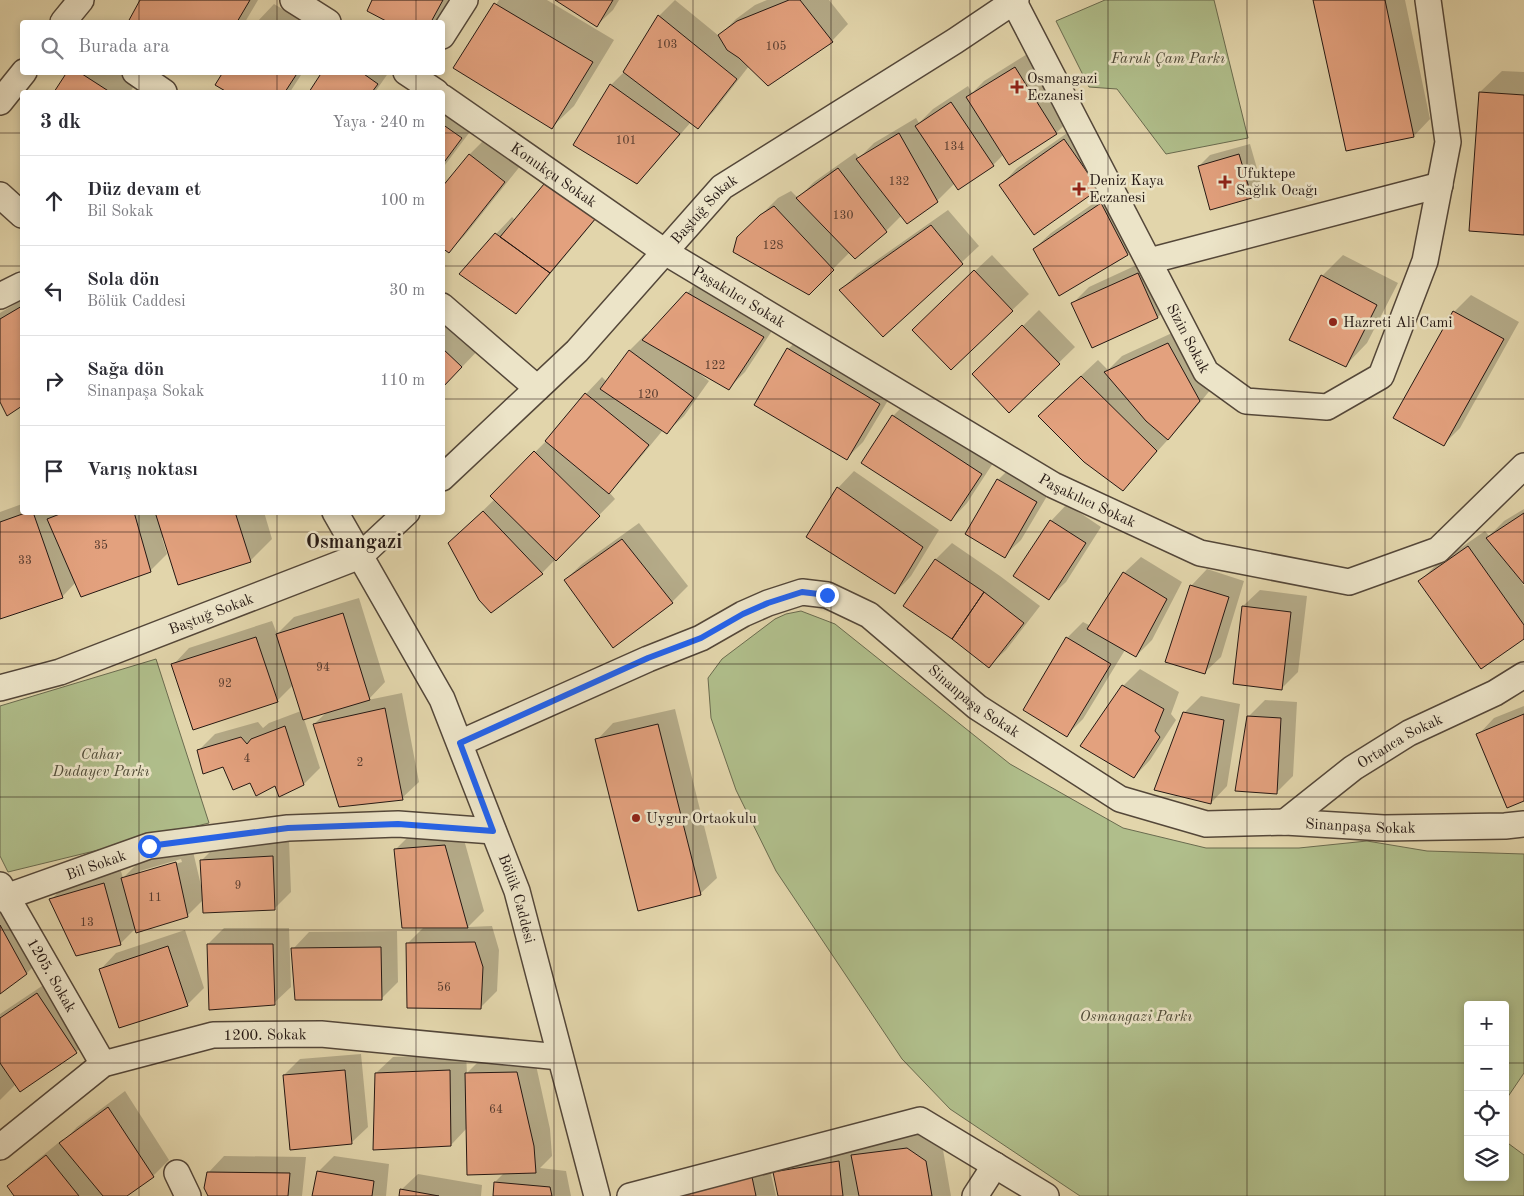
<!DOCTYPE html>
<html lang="tr">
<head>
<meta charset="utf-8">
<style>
  body { margin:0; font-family:"Old Standard TT",serif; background:#f7f7f7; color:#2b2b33 }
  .controls { position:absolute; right:15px; bottom:15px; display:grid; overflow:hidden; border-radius:5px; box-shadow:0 2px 8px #0003 }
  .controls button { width:45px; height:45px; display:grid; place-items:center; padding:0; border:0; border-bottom:1px solid #e1e1e2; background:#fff; color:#2b2b33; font:25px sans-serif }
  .stop { position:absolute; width:15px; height:15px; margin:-11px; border:4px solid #2563eb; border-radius:50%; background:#fff }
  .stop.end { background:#2563eb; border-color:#fff; box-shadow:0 1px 5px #0008 }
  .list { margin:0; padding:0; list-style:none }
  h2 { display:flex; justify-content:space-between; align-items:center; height:65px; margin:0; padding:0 20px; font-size:21px }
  h2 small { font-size:16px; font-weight:400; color:#7c7c81 }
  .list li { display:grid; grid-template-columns:32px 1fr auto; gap:15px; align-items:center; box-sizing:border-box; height:90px; padding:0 20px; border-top:1px solid #e1e1e2 }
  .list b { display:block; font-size:19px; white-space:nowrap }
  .list p { margin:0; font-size:16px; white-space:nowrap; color:#7c7c81 }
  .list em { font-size:16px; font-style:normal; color:#7c7c81 }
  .icon { flex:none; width:28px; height:28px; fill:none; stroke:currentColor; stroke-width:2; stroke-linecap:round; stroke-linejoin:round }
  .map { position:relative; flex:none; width:1524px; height:1196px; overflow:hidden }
  .search { position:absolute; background:#fff; box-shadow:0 2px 8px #0003; left:20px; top:20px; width:425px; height:55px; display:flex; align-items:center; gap:12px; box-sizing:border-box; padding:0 18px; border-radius:5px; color:#7c7c81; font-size:19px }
  .panel { position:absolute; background:#fff; box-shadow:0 2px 8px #0003; left:20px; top:90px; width:425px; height:425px; border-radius:5px }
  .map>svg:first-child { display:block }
  .green { fill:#b0be8b; stroke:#6a6b4f }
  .shadow { fill:#0003; fill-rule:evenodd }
  .building { fill:#e3a17e; stroke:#251813 }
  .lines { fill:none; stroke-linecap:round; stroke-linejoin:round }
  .street-casing { stroke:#544739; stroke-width:28 }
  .street { stroke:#ece4c8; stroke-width:25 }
  .route { stroke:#2563eb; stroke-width:6 }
  .grid { fill:none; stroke:#251813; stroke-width:1; stroke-opacity:0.55 }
  .poi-dot { fill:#8f2418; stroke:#ece4c8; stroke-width:2 }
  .labels { text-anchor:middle; stroke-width:5; stroke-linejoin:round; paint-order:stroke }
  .number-label { font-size:12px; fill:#543a2e }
  .park-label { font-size:15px; font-style:italic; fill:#4f4a37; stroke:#ece4c8 }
  .poi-label { font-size:15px; fill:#251813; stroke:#ece4c8; text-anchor:start }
  .street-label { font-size:15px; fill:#251813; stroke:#ece4c8 }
  .district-label { font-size:20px; font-weight:bold; fill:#251813; stroke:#ece4c8 }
</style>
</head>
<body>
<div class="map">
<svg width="1524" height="1196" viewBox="0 0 1524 1196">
  <rect width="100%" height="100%" fill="#e2d5ab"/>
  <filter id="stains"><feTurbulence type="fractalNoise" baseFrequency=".004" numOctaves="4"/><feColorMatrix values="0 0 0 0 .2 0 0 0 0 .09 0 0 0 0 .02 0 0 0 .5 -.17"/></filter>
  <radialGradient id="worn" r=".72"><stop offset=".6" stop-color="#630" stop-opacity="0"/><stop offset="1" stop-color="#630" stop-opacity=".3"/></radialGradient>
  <!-- green -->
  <path class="green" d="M1105 0H1214L1248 138 1166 154 1117 89 1089 87 1056 21Z
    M801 611 835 624 1010 764 1123 828 1206 848H1299L1367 841 1427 851 1524 854V1073L1505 1101V1005H1468V1177H1505V1141L1524 1155V1196H1080L950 1109 902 1059 776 871 736 790 711 718 708 678 722 659 775 619 786 614Z
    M156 659 209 823 8 872 0 856V706Z"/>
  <!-- shadow -->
  <path class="shadow" d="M142 0H258L245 22H129Z
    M374 0H449L437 22H391L368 10Z
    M499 0H547L614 40 574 106 552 127 454 68Z
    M557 0H619L613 10 596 26Z
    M675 0 719 36 736 19 755 5 767 0H829L848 24 832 41 768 84 749 66 714 111 698 127 691 122 653 166 637 183 575 145 611 85 625 71 659 16Z
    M1315 0H1405L1430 119 1414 136Z
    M274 4 304 22H257Z
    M1032 51 1073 117 1056 133 1004 154 993 165 955 183 937 201 902 215 886 231 850 252 809 293 738 238 778 198 791 191 798 198 814 182 855 153 859 158 874 143 916 118 919 123 933 109 968 86 972 93 984 81Z
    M1502 71 1524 72V234L1480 92Z
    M68 72H120L136 83 130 92H55Z
    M224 72H303L290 92H230L216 85Z
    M324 72H389L375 92H310Z
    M442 95 478 121 442 169Z
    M1080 124 1098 188 1001 185 1017 168Z
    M486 138 521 165 465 235 449 252 442 189 470 154Z
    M1250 144 1262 186 1251 197 1199 166 1210 155Z
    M561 168 611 201 532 296 516 312 496 234 512 217 515 220 545 184Z
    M1117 187 1143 238 1127 254 1034 249 1051 233Z
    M948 210 979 246 883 336 841 290 857 274Z
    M992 255 1029 294 951 369 930 313Z
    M1343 255 1398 283 1367 343 1346 365 1322 276Z
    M1154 257 1174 301 1158 317 1093 347 1073 303 1089 287Z
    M703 276 779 320 745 372 728 389 701 372 700 374 709 381 684 416 667 432 663 430 625 476 609 492 615 499 542 573 491 611 466 527 495 499 492 496 550 437 586 394 602 377 607 382 630 350 646 334 648 335Z
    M1471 295 1519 322 1460 428 1443 445 1395 417 1454 312Z
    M22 300V405L8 414 0 400V313Z
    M442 306 483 345 442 388Z
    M1039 310 1075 347 1009 411 974 374Z
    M1185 327 1216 383 1184 422 1123 489 1056 399 1098 360 1108 370 1122 356Z
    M805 333 896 387 863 442 846 459 788 349Z
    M909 400 997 457 967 503 951 520 893 416Z
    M1015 463 1053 486 1021 540 1004 556 966 533 998 480Z
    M854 471 939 530 911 576 895 593 808 537 838 488Z
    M22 504V512H264L272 539 250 561 164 537 162 538 167 554 150 571 76 582 62 597 0 618V512Z
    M1067 504 1101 527 1066 582 1049 598 1051 521Z
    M1524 509V582L1519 576 1518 577 1524 586V637L1420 581 1436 565 1485 531 1489 536 1504 521Z
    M639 523 688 586 672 602 565 580 582 564Z
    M952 543 1000 576 1040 606 1006 650 989 666 953 638 905 605 936 559Z
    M1141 557 1182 582 1152 640 1136 656 1125 650 1083 719 1067 735V638L1083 622 1091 626 1124 573Z
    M1207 569 1244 581 1221 657 1204 673 1191 586Z
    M1260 590 1307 596 1298 672 1282 688 1243 606Z
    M359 598 385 682 368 700 402 693 419 782 402 798 314 724 327 712 304 719 320 768 304 784 251 782 199 750 215 734 258 722 263 728 269 723 301 711 293 685 277 701 173 665 189 648 272 621 277 634 294 617Z
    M1140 669 1179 692 1171 714 1176 720 1150 760 1134 777 1082 746 1123 686Z
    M1201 696 1240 704 1227 786 1211 803 1156 789 1185 712Z
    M1265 700 1297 702 1293 776 1276 793 1248 717Z
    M1524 706V800L1478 735 1494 718Z
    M675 709 717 878 700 894 597 740 613 723Z
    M461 829 484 911 468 927 492 926 499 950 497 991 481 1007 407 944 424 927 396 849 412 833Z
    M289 840 291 892 275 908 204 899 187 916 136 928 120 944 51 900 67 883 120 868 123 878 139 862 192 847 202 890H203L202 860 218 844ZM181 859 182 862 140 874V871Z
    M0 908 43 957 27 973 0 993Z
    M224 928H289L291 987 274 1003 208 944Z
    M185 930 204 988 188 1004 120 1027 100 970 116 953Z
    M397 931 398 982 381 999 293 949 309 932Z
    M54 978 93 1036 76 1052 20 1090 16 1084 0 1100V1014Z
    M361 1054 368 1127 351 1143 284 1075 300 1059Z
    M466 1054 467 1073 483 1057 534 1056 550 1129 552 1156 540 1168 566 1171 571 1196H494L495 1182 504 1173 467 1128 451 1145 376 1073 393 1057Z
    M125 1091 169 1160 153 1176 125 1196H16L9 1186 25 1170 63 1139 64 1141 77 1127Z
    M924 1132 942 1144 951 1196H779L774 1172 791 1156 855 1145 856 1151 868 1139Z
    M224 1156 306 1157 302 1196H210L208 1173Z
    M334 1156 389 1164 386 1196H314L318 1172Z
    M768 1161 776 1196H680Z
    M418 1174 482 1185 481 1196H400L401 1190Z"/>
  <!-- building -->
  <path class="building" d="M140 0H250L237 22H128Z
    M372 0H443L431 22H388L367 11Z
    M555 0H613L597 27Z
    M789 0H800L833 42 768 86 739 58 727 50 718 35 737 21Z
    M1313 0H1385L1414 137 1346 151Z
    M494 3 593 62 552 129 453 68Z
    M658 15 737 79 698 129 623 72Z
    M1015 67 1057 134 1009 165 966 97Z
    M67 72H79L110 92H54Z
    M223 72H298L285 92H227L215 85Z
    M322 72H361L378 84 372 92H309Z
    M610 84 680 134 637 184 573 145Z
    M1479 92 1524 95V235L1469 231Z
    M951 102 994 166 958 190 915 126Z
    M442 124 462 138 442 165Z
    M899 133 938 202 907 224 856 159Z
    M1064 139 1099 189 1034 235 999 185Z
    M469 154 505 182 449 253 442 248V187Z
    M1239 154 1252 198 1210 210 1198 166Z
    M838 168 887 232 855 259 796 198Z
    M544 184 596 218 550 273 500 237Z
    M1101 203 1128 255 1059 296 1033 249Z
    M774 206 834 270 809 295 733 252 737 237 760 215Z
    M931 225 963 264 883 337 839 290Z
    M495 233 550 273 516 314 459 274Z
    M974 270 1013 311 951 370 912 330Z
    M1138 273 1158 318 1092 348 1071 303Z
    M1321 275 1377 305 1346 367 1289 340Z
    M686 292 764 337 729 390 642 340Z
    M22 306V406L7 416 0 402V319Z
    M1453 311 1504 339 1444 446 1393 418Z
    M1022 325 1060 364 1009 413 972 374Z
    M1168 343 1200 401 1168 440 1146 421 1104 372Z
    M442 348 462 367 442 388Z
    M787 348 880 404 847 460 754 405Z
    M629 350 694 398 667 434 600 389Z
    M1081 376 1157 451 1123 491 1084 462 1038 416Z
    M585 393 649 445 609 494 545 441Z
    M892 415 982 474 951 521 861 463Z
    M534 451 600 516 556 561 490 496Z
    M997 479 1037 502 1005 558 965 534Z
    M837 487 923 547 895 594 806 537Z
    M483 511 543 574 491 613 479 600 448 543Z
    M28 512H33L63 598 0 619V522Z
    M65 512H134L151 572 81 597 47 519Z
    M155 512H235L251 562 178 585Z
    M1524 513V584L1486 538Z
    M1050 520 1086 543 1049 600 1013 576Z
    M622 539 673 603 613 648 564 580Z
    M1468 546 1524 625V639L1481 669 1418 581Z
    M935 559 984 592 952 639 903 606Z
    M1123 572 1167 599 1136 657 1087 629Z
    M1190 585 1229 597 1205 674 1165 662Z
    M984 592 1024 623 989 668 952 639Z
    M1242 606 1291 612 1282 690 1233 684Z
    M343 613 370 700 303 720 276 634Z
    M256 637 278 702 193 730 171 664Z
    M1066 637 1111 664 1067 737 1023 710Z
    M1122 685 1164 709 1155 731 1160 737 1134 778 1080 746Z
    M385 708 403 800 339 807 313 724Z
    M1183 712 1224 720 1211 804 1154 790Z
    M1524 714V801L1507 808 1476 734Z
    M1247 716 1281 718 1277 794 1235 791Z
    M658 724 701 895 638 911 595 739Z
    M285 726 304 785 279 797 275 786 256 796 250 783 233 790 223 767 203 774 197 750 241 737 247 744 251 739Z
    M445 845 468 928H402L394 849Z
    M273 856 275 910 203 913 200 860Z
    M176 862 188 917 136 933 121 878Z
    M104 883 121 945 76 956 49 899Z
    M0 925 27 974 0 994Z
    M475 942 483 967 481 1009 407 1008 406 943Z
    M207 944H273L275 1005 209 1010Z
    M168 946 188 1006 119 1028 99 969Z
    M381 947 382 1000H295L291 948Z
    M37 993 77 1053 20 1092 0 1063V1018Z
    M345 1070 352 1144 290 1150 283 1075Z
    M450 1070 451 1146 373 1150 375 1073Z
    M517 1072 534 1146 536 1173 467 1175 465 1073Z
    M108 1107 154 1177 127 1196H103L59 1143Z
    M907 1148 926 1161 932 1196H859L851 1155Z
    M46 1155 79 1196H14L7 1186Z
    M839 1161 843 1196H778L773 1172Z
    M317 1171 374 1181 372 1196H312Z
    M207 1172 290 1173 288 1196H208L204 1188Z
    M752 1177 756 1196H679Z
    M494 1182 550 1187 552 1196H493Z
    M400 1189 439 1196H399Z"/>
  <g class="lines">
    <!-- street casing -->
    <g class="street-casing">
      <g id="street">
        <path d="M293 0 328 22"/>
        <path id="s1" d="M1014 2 1206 372 1246 401 1327 407 1381 376 1425 261 1448 142 1428 0"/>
        <path d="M63 22 81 0"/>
        <path d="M442 36 465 0"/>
        <path d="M135 72 164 92"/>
        <path d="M406 72 436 92"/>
        <path id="s2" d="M442 97 665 252 1053 485 1200 553 1349 582 1438 550 1524 466"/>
        <path d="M0 102 24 72"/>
        <path d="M0 195 22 215"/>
        <path d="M1149 261 1440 185"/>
        <path d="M0 296 22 285"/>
        <path d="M442 306 537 388"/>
        <path id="s3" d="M442 478 577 351 722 187 955 41 1016 0"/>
        <path id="s4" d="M335 512 442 699 517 891 597 1196"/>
        <path id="s5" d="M0 688 60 672 360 556 407 512"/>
        <path id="s6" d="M460 743 648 659 701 638 743 614 768 603 802 592 827 595 869 615 977 707 1120 799 1206 824 1285 822 1384 828 1505 826 1524 824"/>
        <path id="s7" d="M1285 822 1353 768 1409 733 1495 693 1524 675"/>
        <path id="s8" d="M0 885 103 1064"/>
        <path id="s9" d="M0 899 149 846 288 828 398 824 493 831"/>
        <path id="s10" d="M0 1147 103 1064 213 1035 321 1034 560 1057"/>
        <path d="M177 1173 188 1196"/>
        <path d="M630 1196 920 1120 1046 1196"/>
        <path d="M975 1196 995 1165"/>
      </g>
    </g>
    <!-- street -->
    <use href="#street" class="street"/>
  </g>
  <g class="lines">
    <!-- route -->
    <path class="route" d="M149 846 288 828 398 824 493 831 460 743 648 658 701 638 743 614 768 603 802 592 827 595"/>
  </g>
  <!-- grid -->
  <path class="grid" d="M139 0V22M277 0V22M416 0V22M554 0V1196M693 0V1196M831 0V1196M970 0V1196M1108 0V1196M1247 0V1196M1385 0V1196M139 72V92M277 72V92M416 72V92M0 133H22M442 133H1524M0 266H22M442 266H1524M0 399H22M442 399H1524M139 512V1196M277 512V1196M416 512V1196M0 532H1524M0 664H1524M0 797H1524M0 930H1524M0 1063H1468M1505 1063H1524"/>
  <!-- markers -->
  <g class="poi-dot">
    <path d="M1014.5 79.5h5v5h5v5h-5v5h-5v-5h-5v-5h5z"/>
    <path d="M1222.5 174.5h5v5h5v5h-5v5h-5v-5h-5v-5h5z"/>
    <path d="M1076.5 181.5h5v5h5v5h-5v5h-5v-5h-5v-5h5z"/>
    <circle cx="1333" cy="322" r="5"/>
    <circle cx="636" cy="818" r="5"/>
  </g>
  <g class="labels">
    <!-- number labels -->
    <g class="number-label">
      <text x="667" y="48">103</text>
      <text x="776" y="50">105</text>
      <text x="626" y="144">101</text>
      <text x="954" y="150">134</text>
      <text x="899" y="185">132</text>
      <text x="843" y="219">130</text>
      <text x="773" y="249">128</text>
      <text x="715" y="369">122</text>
      <text x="648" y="398">120</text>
      <text x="101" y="549">35</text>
      <text x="25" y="564">33</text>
      <text x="323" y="671">94</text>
      <text x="225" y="687">92</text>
      <text x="247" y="762">4</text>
      <text x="360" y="766">2</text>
      <text x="238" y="889">9</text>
      <text x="155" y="901">11</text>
      <text x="87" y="926">13</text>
      <text x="444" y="991">56</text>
      <text x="496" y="1113">64</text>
    </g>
    <!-- park labels -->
    <g class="park-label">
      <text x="1168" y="63">Faruk Çam Parkı</text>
      <text x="101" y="759">Cahar<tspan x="101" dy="17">Dudayev Parkı</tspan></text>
      <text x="1136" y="1021">Osmangazi Parkı</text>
    </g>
    <!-- poi labels -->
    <g class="poi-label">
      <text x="1027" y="83">Osmangazi<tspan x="1027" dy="17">Eczanesi</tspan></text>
      <text x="1236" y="178">Ufuktepe<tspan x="1236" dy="17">Sağlık Ocağı</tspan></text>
      <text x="1089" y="185">Deniz Kaya<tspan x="1089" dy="17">Eczanesi</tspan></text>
      <text x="1343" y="327">Hazreti Ali Cami</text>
      <text x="646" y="823">Uygur Ortaokulu</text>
    </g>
    <!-- street labels -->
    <g class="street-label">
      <text dy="5" stroke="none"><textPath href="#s2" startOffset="136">Konukçu Sokak</textPath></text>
      <text dy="5" stroke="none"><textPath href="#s3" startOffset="376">Baştuğ Sokak</textPath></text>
      <text dy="5" stroke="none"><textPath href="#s2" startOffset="358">Paşakılıcı Sokak</textPath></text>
      <text dy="5" stroke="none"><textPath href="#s1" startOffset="379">Sizin Sokak</textPath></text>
      <text dy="5" stroke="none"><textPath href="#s2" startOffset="762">Paşakılıcı Sokak</textPath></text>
      <text dy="5" stroke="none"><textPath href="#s5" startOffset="224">Baştuğ Sokak</textPath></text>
      <text dy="5" stroke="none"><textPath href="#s6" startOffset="582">Sinanpaşa Sokak</textPath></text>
      <text dy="5" stroke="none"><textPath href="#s7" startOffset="141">Ortanca Sokak</textPath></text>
      <text dy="5" stroke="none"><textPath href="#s6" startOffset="1002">Sinanpaşa Sokak</textPath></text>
      <text dy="5" stroke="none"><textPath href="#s9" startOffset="102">Bil Sokak</textPath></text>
      <text dy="5" stroke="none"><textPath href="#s4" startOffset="429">Bölük Caddesi</textPath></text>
      <text dy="5" stroke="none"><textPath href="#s8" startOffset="104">1205. Sokak</textPath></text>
      <text dy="5" stroke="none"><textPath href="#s10" startOffset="298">1200. Sokak</textPath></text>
    </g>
    <!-- district labels -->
    <g class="district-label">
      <text x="354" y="548">Osmangazi</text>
    </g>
  </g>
  <rect width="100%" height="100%" filter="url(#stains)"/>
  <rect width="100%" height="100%" fill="url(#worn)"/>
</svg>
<div class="controls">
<button>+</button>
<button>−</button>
<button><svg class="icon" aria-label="locate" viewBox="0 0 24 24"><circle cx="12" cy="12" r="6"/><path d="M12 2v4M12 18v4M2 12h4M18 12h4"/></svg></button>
<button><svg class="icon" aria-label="layers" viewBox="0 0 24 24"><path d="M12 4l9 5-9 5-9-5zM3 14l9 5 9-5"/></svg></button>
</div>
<div class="stop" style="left:149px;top:846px"></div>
<div class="stop end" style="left:827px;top:595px"></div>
<div class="search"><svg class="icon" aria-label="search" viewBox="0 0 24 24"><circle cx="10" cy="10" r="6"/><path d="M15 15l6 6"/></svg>Burada ara</div>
<section class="panel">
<h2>3 dk<small>Yaya · 240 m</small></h2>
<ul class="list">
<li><svg class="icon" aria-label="ahead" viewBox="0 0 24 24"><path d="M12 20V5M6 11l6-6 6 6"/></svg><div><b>Düz devam et</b><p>Bil Sokak</p></div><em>100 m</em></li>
<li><svg class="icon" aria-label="left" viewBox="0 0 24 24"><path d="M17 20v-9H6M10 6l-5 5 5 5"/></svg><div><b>Sola dön</b><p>Bölük Caddesi</p></div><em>30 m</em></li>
<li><svg class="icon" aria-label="right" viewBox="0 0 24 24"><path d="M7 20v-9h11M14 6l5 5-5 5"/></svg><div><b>Sağa dön</b><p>Sinanpaşa Sokak</p></div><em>110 m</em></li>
<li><svg class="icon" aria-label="arrive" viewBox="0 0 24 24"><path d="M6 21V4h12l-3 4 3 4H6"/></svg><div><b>Varış noktası</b></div></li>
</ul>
</section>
</div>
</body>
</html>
